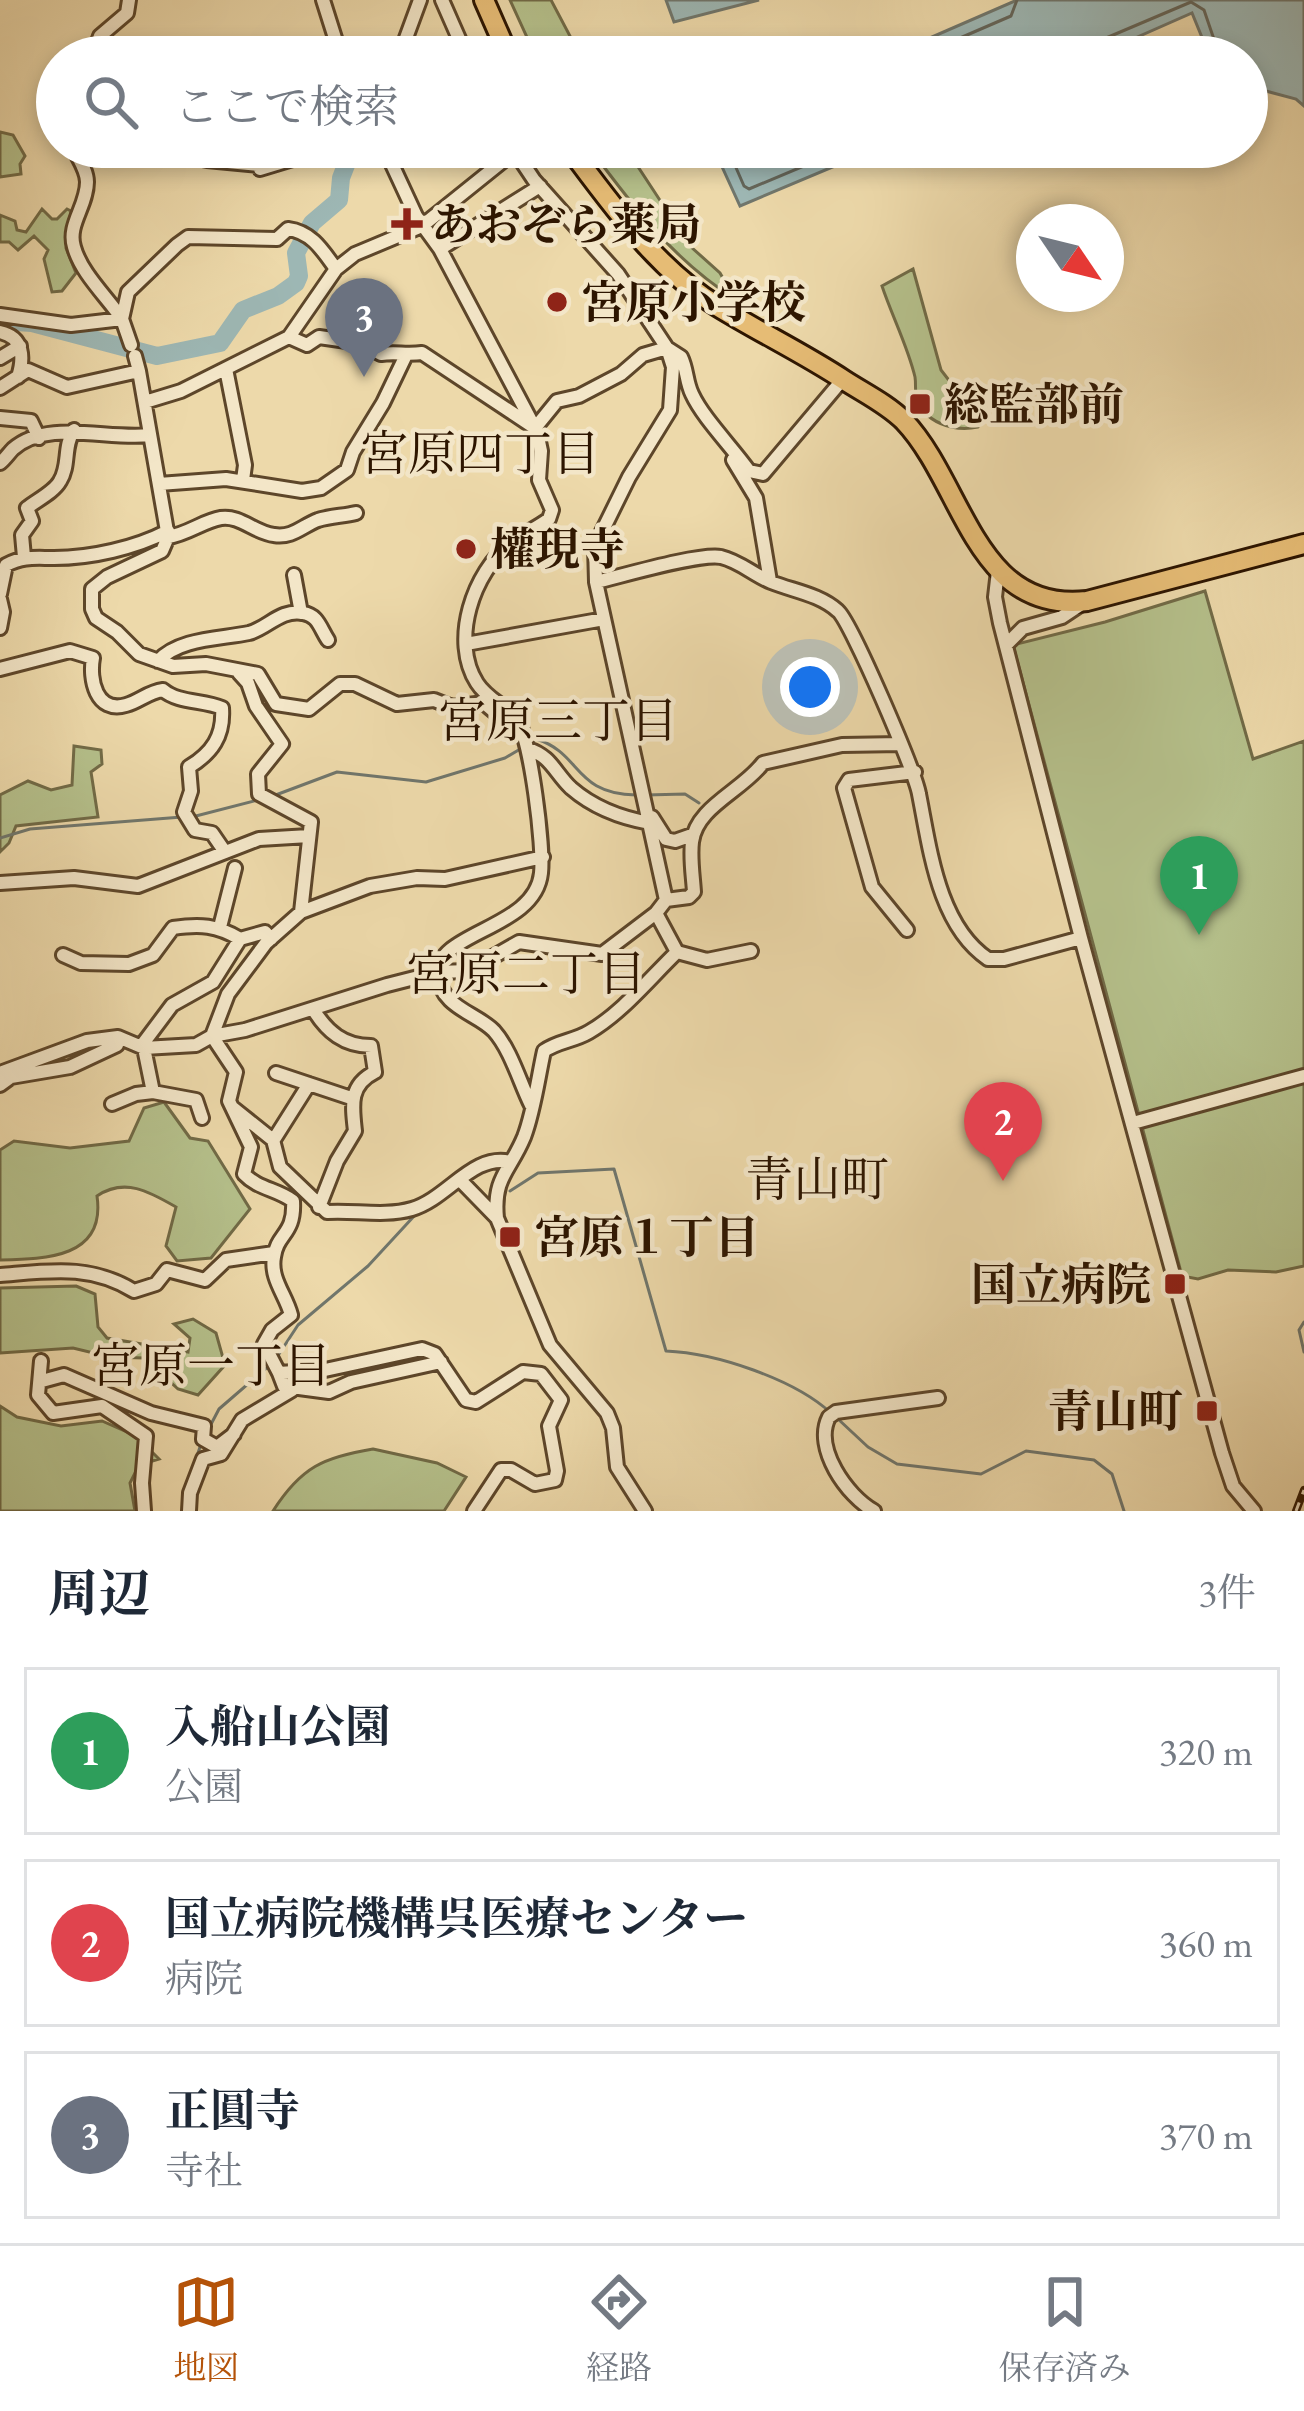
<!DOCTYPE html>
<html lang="ja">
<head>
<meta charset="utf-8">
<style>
  body { margin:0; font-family:"EB Garamond","Noto Serif JP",serif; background:#f2f2f3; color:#1f2937 }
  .compass { position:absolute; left:1016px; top:204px; width:108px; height:108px; border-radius:50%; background:#fff; box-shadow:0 6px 18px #0003; rotate:125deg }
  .you { position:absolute; left:810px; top:687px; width:42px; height:42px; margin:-30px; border:9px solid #fff; border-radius:50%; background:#1a73e8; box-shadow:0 0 0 18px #1a73e833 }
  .badge { display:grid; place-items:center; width:78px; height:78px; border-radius:50%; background:#b45309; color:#fff; font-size:39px; font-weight:700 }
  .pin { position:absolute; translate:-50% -99px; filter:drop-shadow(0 3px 6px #0008) }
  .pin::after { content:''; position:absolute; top:63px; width:42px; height:36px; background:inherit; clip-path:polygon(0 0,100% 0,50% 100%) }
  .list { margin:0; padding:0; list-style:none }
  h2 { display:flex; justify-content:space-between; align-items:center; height:156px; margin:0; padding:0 48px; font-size:51px }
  h2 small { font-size:39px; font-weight:400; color:#747a83 }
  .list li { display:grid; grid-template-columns:78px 1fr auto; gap:36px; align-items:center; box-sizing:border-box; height:168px; margin:0 24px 24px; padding:0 24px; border:3px solid #e0e1e3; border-radius:0px }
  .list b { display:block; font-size:45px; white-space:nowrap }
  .list p { margin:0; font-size:39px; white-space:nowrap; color:#747a83 }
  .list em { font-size:39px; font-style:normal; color:#747a83 }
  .icon { flex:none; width:66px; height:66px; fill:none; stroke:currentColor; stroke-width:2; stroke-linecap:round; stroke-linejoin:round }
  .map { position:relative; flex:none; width:1304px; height:1511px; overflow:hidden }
  .search { position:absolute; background:#fff; box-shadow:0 6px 18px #0003; left:36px; right:36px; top:36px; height:132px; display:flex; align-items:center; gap:30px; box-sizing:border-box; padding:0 42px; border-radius:66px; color:#747a83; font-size:45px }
  .sheet { height:732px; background:#fff }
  nav { display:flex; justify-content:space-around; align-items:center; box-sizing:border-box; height:168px; border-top:3px solid #e0e1e3; background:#fff; font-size:33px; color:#747a83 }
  nav a { display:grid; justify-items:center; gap:6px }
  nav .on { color:#b45309 }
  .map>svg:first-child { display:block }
  .green { fill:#b5c08b; stroke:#716a46; stroke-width:3 }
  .water { fill:#9db7b4; stroke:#70766c; stroke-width:3 }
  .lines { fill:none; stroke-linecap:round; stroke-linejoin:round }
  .shore { stroke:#65665a; stroke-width:3 }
  .stream { stroke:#70766c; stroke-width:3 }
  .river { stroke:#9db7b4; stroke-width:18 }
  .minor-casing { stroke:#5d462a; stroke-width:18 }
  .highway-casing { stroke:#2d1500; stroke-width:24 }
  .minor { stroke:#f3e6c8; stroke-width:12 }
  .highway { stroke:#e6bc75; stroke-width:18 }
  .rail-casing { stroke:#2d1500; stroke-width:8 }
  .rail { stroke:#f3e6c8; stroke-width:3; stroke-dasharray:9; stroke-linecap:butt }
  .poi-dot { fill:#8f2418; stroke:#f3e6c8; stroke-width:4.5 }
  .labels { text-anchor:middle; stroke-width:9; stroke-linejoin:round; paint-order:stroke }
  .poi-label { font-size:45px; font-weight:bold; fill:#2d1500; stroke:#f3e6c8; text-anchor:start }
  .neighbourhood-label { font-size:48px; fill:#2d1500; stroke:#f3e6c8 }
</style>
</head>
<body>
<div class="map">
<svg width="1304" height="1511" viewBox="0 0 1304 1511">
  <rect width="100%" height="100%" fill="#edd9aa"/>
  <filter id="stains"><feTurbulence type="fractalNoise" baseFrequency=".00167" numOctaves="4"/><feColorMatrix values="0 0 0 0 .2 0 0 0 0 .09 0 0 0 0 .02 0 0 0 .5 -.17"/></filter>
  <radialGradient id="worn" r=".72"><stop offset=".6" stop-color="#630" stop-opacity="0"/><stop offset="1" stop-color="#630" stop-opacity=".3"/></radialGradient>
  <!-- green -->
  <path class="green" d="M510 0H551L581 57H536Z
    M0 132 13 135 25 156 20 164 21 174 0 177Z
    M589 147H625L690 246 720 273 735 299C673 260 632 205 589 147Z
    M42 209 52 219H57L67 209 71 211 66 248 76 273 62 291 52 292 44 259 48 250 34 236 18 250 9 242H0V215L15 221 17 230 26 232Z
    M913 269 941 370 958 392 976 395 982 421 978 427C954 432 923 423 916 396 915 389 916 383 915 377 908 347 892 316 882 286Z
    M1205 591 1253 759 1304 741V1266L1276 1272 1228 1270 1198 1279 1182 1276 1013 645 1105 622Z
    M74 746 101 750 102 764 91 772 98 817 16 826 9 843 0 852V795L28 781 51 790 72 785Z
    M164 1102 190 1138 208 1141 250 1209 211 1258 177 1261 166 1246 176 1207C150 1192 125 1177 97 1196 106 1258 46 1259 0 1260V1150L14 1141 70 1148 129 1141 144 1108Z
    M76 1286 95 1294 98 1327 107 1338 188 1352 190 1338 174 1324 193 1319 216 1333 225 1365 198 1395 178 1389 144 1358 110 1357 73 1348 0 1353V1288Z
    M0 1406 17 1417 61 1426 102 1421 136 1436 159 1459 139 1465 130 1483 135 1511H0Z
    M373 1449 437 1463 466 1477 444 1511H273C301 1467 324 1457 373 1449Z"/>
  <!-- water -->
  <path class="water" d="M666 0H759L674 22Z
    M1017 0H1304V106L1296 99 1247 86V57H1210L1192 13 1092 57H886Z
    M713 147H880L740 206Z"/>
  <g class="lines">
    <!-- shore -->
    <path class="shore" d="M916 57 1011 16 1017 0
      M1092 57 1099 41 1191 2 1204 10 1220 57
      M727 147 744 186 749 189 849 147"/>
    <!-- stream -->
    <path class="stream" d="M530 743 536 739C582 753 573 794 636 795
      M646 795 685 794 699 803
      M273 796 337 772 426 782 505 758 522 748
      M192 817 258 800
      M0 838 30 829 182 817
      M510 1191 538 1173 614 1169 666 1351C716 1353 794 1379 831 1413
      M1304 1322 1299 1330 1304 1352
      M277 1357 298 1325 368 1266 416 1214
      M838 1419 868 1447 897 1464 981 1474 1026 1451 1094 1460 1112 1474 1124 1511
      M208 1430 219 1409 271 1364
      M189 1480 201 1444"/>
    <!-- river -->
    <path class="river" d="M0 321 32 323 157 356 220 343 243 310 278 296 296 283 299 276 296 253 312 223 339 200 341 178 353 147"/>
    <!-- minor casing -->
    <g class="minor-casing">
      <path id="minor" d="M323 0 341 57
        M442 0 467 57
        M93 57 100 36 127 13 129 0
        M291 57 337 44
        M399 57 420 0
        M143 147 207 160 259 165
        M384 147 416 216 440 249 537 432 541 451 539 480 552 510 549 519C537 528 523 534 511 543 473 572 450 641 477 683 487 699 506 706 517 720 531 740 544 848 541 873 535 930 435 931 438 975 441 1008 477 1013 494 1031 511 1050 520 1083 531 1105
        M512 147 534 180 618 274 667 348 673 367 670 410 629 477 595 546 596 582 666 900
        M260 169 303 156 316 147
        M440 249 540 186
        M0 315 71 325 122 319C107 297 81 273 74 247 67 225 87 206 87 182 87 170 78 158 73 147
        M0 332C24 337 24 358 18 377
        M289 337 307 345 319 337 361 343 381 354C395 352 407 355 422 353L532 426
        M131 345 122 319 128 292 177 245 188 237 277 239 288 229C312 232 323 251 336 269
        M0 358 20 346
        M226 369 245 465 243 480
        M139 371 168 537 162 551 107 577 92 589V609L96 618 117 632 139 654 173 666 206 664 258 674 276 704 309 709 340 684H355L397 704 434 700 452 707 484 703 522 735
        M0 388 28 370 67 387 139 371 135 356
        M145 402 181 391 289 337 336 269 355 254 422 226 514 152
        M0 418 31 421 39 438
        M535 428 557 401 579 396 621 374 643 355 667 348 681 357C687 369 686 382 692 394 703 418 732 447 749 471L763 474 843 379
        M733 460 756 498 770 581
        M0 463C5 459 9 453 13 449 47 419 108 440 149 435
        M159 484 226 479 302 491 321 488 347 470 353 452 383 403 406 355
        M168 537C188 534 203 521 221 518 240 515 255 533 274 535 293 538 302 526 318 520 330 516 344 516 356 513
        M24 557 22 535 32 521 27 508C37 500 54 492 60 481 70 465 63 447 74 430
        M998 571 995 597 1000 623 1081 938 1222 1453 1233 1486 1254 1511
        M294 575 301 613
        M596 582C622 576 699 553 721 557 739 561 754 575 771 582 793 591 819 594 838 611 851 622 915 771 919 794 930 849 938 925 988 959H1004L1081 938
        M0 594 6 565C24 556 34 558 54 558 91 558 135 548 168 531
        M0 599 3 612 0 628
        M466 644 604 619
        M1006 645 1023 628 1062 617 1086 601
        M158 661C179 638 220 639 249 633 268 628 280 609 303 613 318 615 320 628 328 640
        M0 669 70 651 93 658C89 679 96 714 126 705 140 701 148 692 163 690 178 703 203 700 222 708 224 736 212 753 189 767L191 791 184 812 195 830 212 833 225 852
        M239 673 248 683 256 706 282 744 258 774 259 794 311 822 301 912
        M528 749C551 756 555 773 571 788 594 808 621 818 650 823
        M652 817 666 839 675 841 692 835
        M0 883 74 878 138 886 259 839 309 836
        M220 927 235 868
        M907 930 872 887 844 788 849 780 915 772
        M677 952 707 960 751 951
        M63 955 81 963 129 964 153 955 173 928C200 924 217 925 240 939
        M313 1009C327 1032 344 1046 371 1046L375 1072C349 1085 352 1105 355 1131L337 1161 319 1207
        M137 1045H142L172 1005 213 982 240 939 265 932 271 939
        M0 1073 87 1041 118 1037 144 1048 196 1045 212 1036 245 1030 387 985 438 972 468 971 519 942 602 954 656 913
        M276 1073 351 1098
        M0 1085 11 1077 70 1067 117 1045
        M153 1092 196 1100 202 1118
        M112 1104 136 1094 153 1092 144 1048
        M233 1108 273 1140 280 1167 327 1212C355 1210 384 1217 412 1209 447 1199 473 1153 510 1162
        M1133 1123 1304 1076
        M273 1141 309 1084
        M461 1181 497 1218
        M0 1275C50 1271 90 1264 134 1291L156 1284 167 1270 205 1280 226 1260 274 1253
        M41 1361 38 1395 53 1413 102 1406 146 1436 142 1483 144 1511
        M279 1373 284 1386 329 1392 351 1382 441 1362
        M42 1381 64 1375 151 1413 204 1426 203 1439 217 1447 234 1434
        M189 1511 190 1493 203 1459 221 1454 242 1420 292 1390
        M474 1511 501 1470H511L535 1484 555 1480 557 1471 549 1426 561 1400 541 1374 523 1372 476 1402 466 1400 435 1354 422 1349 325 1370 279 1373 264 1344 272 1330 291 1315C286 1295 270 1279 274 1257 277 1233 295 1235 293 1201 277 1189 258 1189 244 1174L251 1147 229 1101 236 1072 212 1036 228 994 266 943 301 912 370 886 417 878 445 879 543 857
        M645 1511 617 1467 613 1428 607 1413 550 1345 497 1218C493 1177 510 1171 524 1137 534 1111 538 1078 544 1051 558 1041 574 1041 589 1032 622 1013 650 978 677 952L656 913 666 900 689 897 694 892C693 876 690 858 692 842 696 807 742 791 763 763L842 745 901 744
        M874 1511C847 1496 813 1448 829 1417L836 1412 938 1398"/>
    </g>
    <!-- highway casing -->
    <g class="highway-casing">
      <path id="highway" d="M484 0 509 57
        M568 147C613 205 653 266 717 306 759 332 803 353 844 380 864 393 887 404 904 421 964 484 975 614 1087 601L1304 544"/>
    </g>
    <!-- minor -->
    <use href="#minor" class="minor"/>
    <!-- highway -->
    <use href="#highway" class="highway"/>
    <!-- rail casing -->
    <g class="rail-casing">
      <path id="rail" d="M1296 1511 1304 1490"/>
    </g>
    <!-- rail -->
    <use href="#rail" class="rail"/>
  </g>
  <!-- markers -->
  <g class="poi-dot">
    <path d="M401 206h12v12h12v12h-12v12h-12v-12h-12v-12h12z"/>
    <circle cx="557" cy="302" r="12"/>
    <rect x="908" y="392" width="24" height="24" rx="6"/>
    <circle cx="466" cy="549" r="12"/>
    <rect x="498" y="1225" width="24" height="24" rx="6"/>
    <rect x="1163" y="1272" width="24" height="24" rx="6"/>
    <rect x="1195" y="1399" width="24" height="24" rx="6"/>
  </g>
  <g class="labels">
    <!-- poi labels -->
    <g class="poi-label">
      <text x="431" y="240">あおぞら薬局</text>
      <text x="581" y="318">宮原小学校</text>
      <text x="944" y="420">総監部前</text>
      <text x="490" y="565">權現寺</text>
      <text x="534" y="1253">宮原１丁目</text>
      <text x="1151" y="1300" text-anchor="end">国立病院</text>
      <text x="1183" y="1427" text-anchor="end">青山町</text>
    </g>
    <!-- neighbourhood labels -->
    <g class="neighbourhood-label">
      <text x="480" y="470">宮原四丁目</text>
      <text x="558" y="737">宮原三丁目</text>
      <text x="526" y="990">宮原二丁目</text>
      <text x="817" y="1196">青山町</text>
      <text x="211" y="1382">宮原一丁目</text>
    </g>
  </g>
  <rect width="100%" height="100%" filter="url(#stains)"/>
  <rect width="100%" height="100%" fill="url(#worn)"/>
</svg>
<svg class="compass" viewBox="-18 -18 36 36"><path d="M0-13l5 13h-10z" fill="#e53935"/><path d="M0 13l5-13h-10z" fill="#747a83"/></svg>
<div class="you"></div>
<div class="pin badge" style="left:1199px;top:935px;background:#2e9e5b">1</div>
<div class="pin badge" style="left:1003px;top:1181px;background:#e0444e">2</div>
<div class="pin badge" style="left:364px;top:377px;background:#6b7280">3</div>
<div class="search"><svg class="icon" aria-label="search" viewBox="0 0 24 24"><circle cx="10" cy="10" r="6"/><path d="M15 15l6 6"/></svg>ここで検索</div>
</div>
<section class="sheet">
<h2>周辺<small>3件</small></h2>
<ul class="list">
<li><span class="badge" style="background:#2e9e5b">1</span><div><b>入船山公園</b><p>公園</p></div><em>320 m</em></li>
<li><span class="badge" style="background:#e0444e">2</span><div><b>国立病院機構呉医療センター</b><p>病院</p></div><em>360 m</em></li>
<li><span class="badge" style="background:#6b7280">3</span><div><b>正圓寺</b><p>寺社</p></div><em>370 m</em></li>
</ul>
</section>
<nav>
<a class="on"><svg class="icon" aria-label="map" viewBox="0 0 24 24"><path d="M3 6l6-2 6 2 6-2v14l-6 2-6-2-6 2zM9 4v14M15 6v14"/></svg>地図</a>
<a><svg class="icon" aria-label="directions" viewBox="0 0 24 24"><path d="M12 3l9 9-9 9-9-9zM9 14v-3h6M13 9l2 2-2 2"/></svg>経路</a>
<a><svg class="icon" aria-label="saved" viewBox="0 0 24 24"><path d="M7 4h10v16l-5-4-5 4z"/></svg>保存済み</a>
</nav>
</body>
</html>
